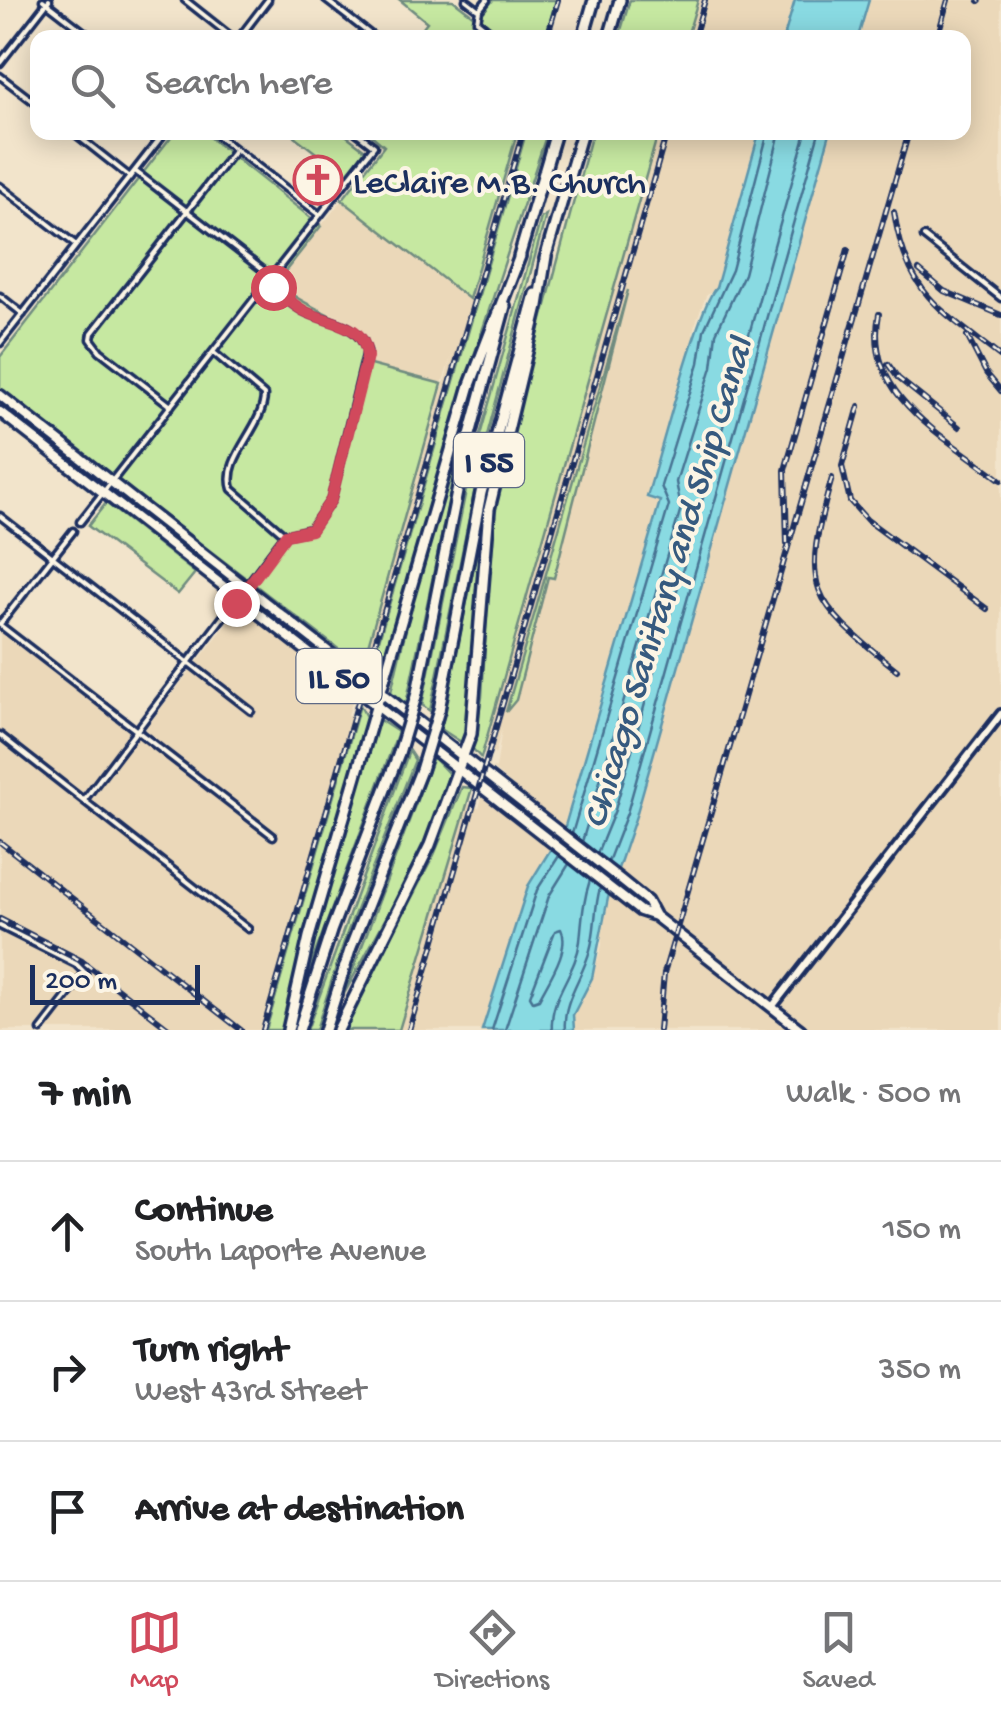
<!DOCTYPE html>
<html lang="en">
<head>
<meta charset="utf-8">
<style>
  body { margin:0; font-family:"Gochi Hand",sans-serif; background:#f2f2f2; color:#202124 }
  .scale { position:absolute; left:30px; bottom:25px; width:170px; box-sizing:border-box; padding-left:10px; border:5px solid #1b2f5e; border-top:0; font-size:28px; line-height:35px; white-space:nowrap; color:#1b2f5e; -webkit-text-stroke:8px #fcf5e5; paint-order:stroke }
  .stop { position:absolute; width:30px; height:30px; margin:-22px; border:8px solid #d1495b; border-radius:50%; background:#fff }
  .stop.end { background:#d1495b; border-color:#fff; box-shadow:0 2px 10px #0008 }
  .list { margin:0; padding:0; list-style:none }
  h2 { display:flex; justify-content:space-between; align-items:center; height:130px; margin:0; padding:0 40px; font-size:42px }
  h2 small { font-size:32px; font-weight:400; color:#757577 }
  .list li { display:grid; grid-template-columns:65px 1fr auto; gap:30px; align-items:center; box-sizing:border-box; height:140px; padding:0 40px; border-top:2px solid #e0e0e0 }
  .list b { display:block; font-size:38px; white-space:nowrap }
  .list p { margin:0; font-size:32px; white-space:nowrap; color:#757577 }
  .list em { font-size:32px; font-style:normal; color:#757577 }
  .icon { flex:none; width:55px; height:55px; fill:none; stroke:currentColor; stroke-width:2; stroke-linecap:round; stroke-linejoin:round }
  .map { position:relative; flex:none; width:1001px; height:1030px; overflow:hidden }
  .search { position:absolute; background:#fff; box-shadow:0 5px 25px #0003; left:30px; right:30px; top:30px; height:110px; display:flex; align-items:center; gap:25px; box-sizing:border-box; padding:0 35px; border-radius:20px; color:#757577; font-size:38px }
  .sheet { height:550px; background:#fff }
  nav { display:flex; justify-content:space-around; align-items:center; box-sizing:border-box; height:140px; border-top:2px solid #e0e0e0; background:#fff; font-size:28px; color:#757577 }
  nav a { display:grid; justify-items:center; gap:5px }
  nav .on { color:#d1495b }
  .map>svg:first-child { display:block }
  .built { fill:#ebd8b9; fill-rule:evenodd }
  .green { fill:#c6e8a1; stroke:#708c80; stroke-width:2.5 }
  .water { fill:#89dae2; stroke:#5d96ad; stroke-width:2.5 }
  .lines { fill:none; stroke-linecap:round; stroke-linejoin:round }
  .shore { stroke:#477393; stroke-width:2.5 }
  .street-casing { stroke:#1b2f5e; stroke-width:11 }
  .secondary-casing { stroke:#1b2f5e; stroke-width:14 }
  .primary-casing { stroke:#1b2f5e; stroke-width:15 }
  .highway-casing { stroke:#1b2f5e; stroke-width:16 }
  .street { stroke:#fcf5e5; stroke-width:4 }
  .secondary { stroke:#fcf5e5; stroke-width:6 }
  .primary { stroke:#fcf5e5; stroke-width:8 }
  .highway { stroke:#fcf5e5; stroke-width:9 }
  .rail-casing { stroke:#1b2f5e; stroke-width:6 }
  .rail { stroke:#fcf5e5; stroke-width:2.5; stroke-dasharray:8; stroke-linecap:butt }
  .highway-bridge-casing { stroke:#1b2f5e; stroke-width:16; stroke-linecap:butt }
  .highway-bridge { stroke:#fcf5e5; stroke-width:9 }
  .route { stroke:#d1495b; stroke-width:12 }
  .labels { text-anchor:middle; stroke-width:8; stroke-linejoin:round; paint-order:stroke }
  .shield { fill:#fcf5e5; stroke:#5e6a86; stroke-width:2.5 }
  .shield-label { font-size:32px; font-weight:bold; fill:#1b2f5e }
  .poi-label { font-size:35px; fill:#1b2f5e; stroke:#fcf5e5; text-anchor:start }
  .water-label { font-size:38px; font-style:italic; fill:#365a7f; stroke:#fcf5e5 }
</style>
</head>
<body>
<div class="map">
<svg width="1001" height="1030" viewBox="0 0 1001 1030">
  <rect width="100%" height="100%" fill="#f2e4cb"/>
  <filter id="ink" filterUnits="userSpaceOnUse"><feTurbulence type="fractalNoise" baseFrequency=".01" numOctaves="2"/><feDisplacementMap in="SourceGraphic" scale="20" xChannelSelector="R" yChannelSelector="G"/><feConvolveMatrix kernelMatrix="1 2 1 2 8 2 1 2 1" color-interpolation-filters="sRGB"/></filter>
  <g filter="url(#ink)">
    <!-- built -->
    <path class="built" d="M698 0H795L784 37 687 38Z
      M869 0H1001V1030H574L573 1015 592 978 602 945 601 927 608 898 636 816 830 133 964 132V38L858 37Z
      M517 133H526L373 659 365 657 452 355 442 384 370 365 371 350 339 317 304 306 275 283 342 200 469 298Z
      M658 133H759L716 288 706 296 694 328 690 361 648 497 660 500 563 829 491 767 496 769 502 728 495 754 485 742ZM629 290 554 577H549L519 686 507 711Z
      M241 606 353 699 348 715 356 720 266 1030H0V632L138 738Z
      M483 795 552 848 528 886 482 1030H399L467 804 479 808Z"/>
    <!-- green -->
    <path class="green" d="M400 0H453L478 19 493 0H556L545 38 415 37 427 22Z
      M630 0H698L687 37H619Z
      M174 133H204L321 226 276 283C305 307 337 315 367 338L370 365 442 384 362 667 0 390V357Z
      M297 133H343L365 150 346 176 294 136Z
      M369 133H517L469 299 342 200 384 146Z
      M526 133H547L470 368 381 675 373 678 369 674Z
      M592 133H658L481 758 472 748 482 697 493 503Z
      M546 215 482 454 430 711 422 705 470 471 541 218Z
      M628 290 554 578 548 577 516 700 506 712Z
      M467 405H469L406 704 391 692 424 553Z
      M106 503 195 573 178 594 88 526Z
      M481 532 473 701 464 744 441 729Z
      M360 705 367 719 283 1030H266Z
      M378 719 398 732 303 986 317 925Z
      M409 751 415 760 346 936 316 1030H307Z
      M433 757 449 774 422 852 344 994Z
      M462 787 472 788 399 1030H343L434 855Z"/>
    <!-- water -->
    <path class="water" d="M795 0H869L858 37H784Z
      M759 133H830L636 816 608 898 592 978 573 1015 574 1030H482L528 886 565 826 660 501 647 497C658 462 699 303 716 288Z"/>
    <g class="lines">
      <!-- shore -->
      <path class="shore" d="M572 834 669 505 661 486 699 363 704 330 732 270 768 132
        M582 842 681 508 676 482 712 367 716 333 744 274 780 132
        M597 854 615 810 806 132
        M608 862 627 813 819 132
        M561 929C571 948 548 981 539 999L533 1001 530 996 555 931Z
        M492 1030 537 890 559 856
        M505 1030 549 896 569 864
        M552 1030C549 996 576 974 580 941 582 920 583 901 590 880
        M565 1030C562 1001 583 977 590 950 596 930 594 909 600 888"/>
      <!-- street casing -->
      <g class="street-casing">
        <path id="street" d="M43 0 92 38
          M185 0 233 38
          M326 0 375 38
          M466 0 479 10
          M479 10 477 21 498 38
          M479 10 487 0
          M239 38 268 0
          M0 63 49 0
          M0 76 38 105
          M73 132 130 177
          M213 132 320 215
          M135 171 272 277
          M0 186 75 244
          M924 237 1001 298
          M268 284C280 293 293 307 308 313 332 323 357 322 367 351L331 500 311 529 285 535
          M0 296 23 314
          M0 343 165 132
          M213 352 264 395C264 427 222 458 232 489L285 535
          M171 406 100 351 91 339 92 333 235 150
          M0 516 251 711
          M80 522 374 146 356 132
          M0 624 73 531
          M0 625 273 836
          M0 735 248 929
          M84 800 285 535
          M0 926 76 964 85 973 41 1030"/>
      </g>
      <!-- secondary casing -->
      <g class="secondary-casing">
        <path id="secondary" d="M772 1007 1001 714"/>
      </g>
      <!-- primary casing -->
      <g class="primary-casing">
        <path id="primary" d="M0 395 621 880 647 901 655 916
          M0 412 640 911 655 916 801 1030"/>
      </g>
      <!-- highway casing -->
      <g class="highway-casing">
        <path id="highway" d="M583 38 594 0
          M609 38 620 0
          M519 257 556 132
          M545 259 582 132
          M417 693 464 457 505 306
          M439 710 481 493 535 294
          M288 1030 309 937 470 385 520 256
          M299 1030 331 931 399 753
          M325 1030 351 947 421 770
          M338 1030 430 845 471 734 489 509 538 306 546 256"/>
      </g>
      <!-- street -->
      <use href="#street" class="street"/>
      <!-- secondary -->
      <use href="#secondary" class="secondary"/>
      <!-- primary -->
      <use href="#primary" class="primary"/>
      <!-- highway -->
      <use href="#highway" class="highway"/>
      <!-- rail casing -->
      <g class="rail-casing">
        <path id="rail" d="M979 1 980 0
          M547 38 558 0
          M694 38 705 0
          M937 38 948 0
          M894 212C907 295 940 309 1001 357
          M919 270 944 291 1001 315
          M879 314C863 397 945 436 1001 480
          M967 336 986 373 1001 391
          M888 364 898 378 959 427
          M859 406 842 466 850 501 867 520 987 609
          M832 478C800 590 808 599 897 670
          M787 543 785 470 848 249
          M0 842 241 1030
          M0 919 82 961 171 1030
          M263 1030 523 132
          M409 1030 667 132
          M659 1030 664 973 909 132"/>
      </g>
      <!-- rail -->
      <use href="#rail" class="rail"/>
      <!-- highway-bridge casing -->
      <g class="highway-bridge-casing">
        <path id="highway-bridge" d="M399 753 417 693
          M421 770 439 710"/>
      </g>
      <!-- highway-bridge -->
      <use href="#highway-bridge" class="highway-bridge"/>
    </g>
  </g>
  <g class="lines" filter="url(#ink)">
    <!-- route -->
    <path class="route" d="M236 603 286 535 311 530 331 500 367 357C365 322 330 324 306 312 294 306 283 296 273 287"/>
  </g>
  <!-- icons -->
  <defs>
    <g id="church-ring" transform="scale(2.5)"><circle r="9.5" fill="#fcf5e5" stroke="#d1495b" stroke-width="1.5"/><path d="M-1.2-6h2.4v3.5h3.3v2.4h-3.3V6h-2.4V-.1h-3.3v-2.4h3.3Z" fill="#d1495b"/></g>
  </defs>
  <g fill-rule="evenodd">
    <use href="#church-ring" x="318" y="180"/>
  </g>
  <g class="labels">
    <!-- shield labels -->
    <g class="shield">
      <rect x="454" y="433" width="70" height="54" rx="8"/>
      <rect x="296.5" y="649" width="85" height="54" rx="8"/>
    </g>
    <g class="shield-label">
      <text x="489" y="471">I 55</text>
      <text x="339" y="687">IL 50</text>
    </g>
    <!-- poi labels -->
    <g class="poi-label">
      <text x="353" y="192">LeClaire M.B. Church</text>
    </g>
    <!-- water labels -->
    <g class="water-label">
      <text transform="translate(665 582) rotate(-73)" y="13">Chicago Sanitary and Ship Canal</text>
    </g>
  </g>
</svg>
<div class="scale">200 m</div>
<div class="stop" style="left:273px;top:287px"></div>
<div class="stop end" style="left:236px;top:603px"></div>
<div class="search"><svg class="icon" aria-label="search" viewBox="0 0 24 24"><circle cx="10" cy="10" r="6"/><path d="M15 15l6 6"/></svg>Search here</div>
</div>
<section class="sheet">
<h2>7 min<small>Walk · 500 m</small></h2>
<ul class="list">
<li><svg class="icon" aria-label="ahead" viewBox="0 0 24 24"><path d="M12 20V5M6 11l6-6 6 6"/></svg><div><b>Continue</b><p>South Laporte Avenue</p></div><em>150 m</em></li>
<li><svg class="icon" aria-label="right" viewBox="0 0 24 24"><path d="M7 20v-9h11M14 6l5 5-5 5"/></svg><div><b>Turn right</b><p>West 43rd Street</p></div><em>350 m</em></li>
<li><svg class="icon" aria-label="arrive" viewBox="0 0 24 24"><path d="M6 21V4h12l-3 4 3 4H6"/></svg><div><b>Arrive at destination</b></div></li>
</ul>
</section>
<nav>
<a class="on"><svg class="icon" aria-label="map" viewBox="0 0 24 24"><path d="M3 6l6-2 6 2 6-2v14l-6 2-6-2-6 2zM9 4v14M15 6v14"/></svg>Map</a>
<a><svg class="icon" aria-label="directions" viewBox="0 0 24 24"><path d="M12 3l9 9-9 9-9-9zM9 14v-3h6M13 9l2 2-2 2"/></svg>Directions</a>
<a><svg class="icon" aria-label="saved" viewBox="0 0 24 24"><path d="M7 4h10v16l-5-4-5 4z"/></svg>Saved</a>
</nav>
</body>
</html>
